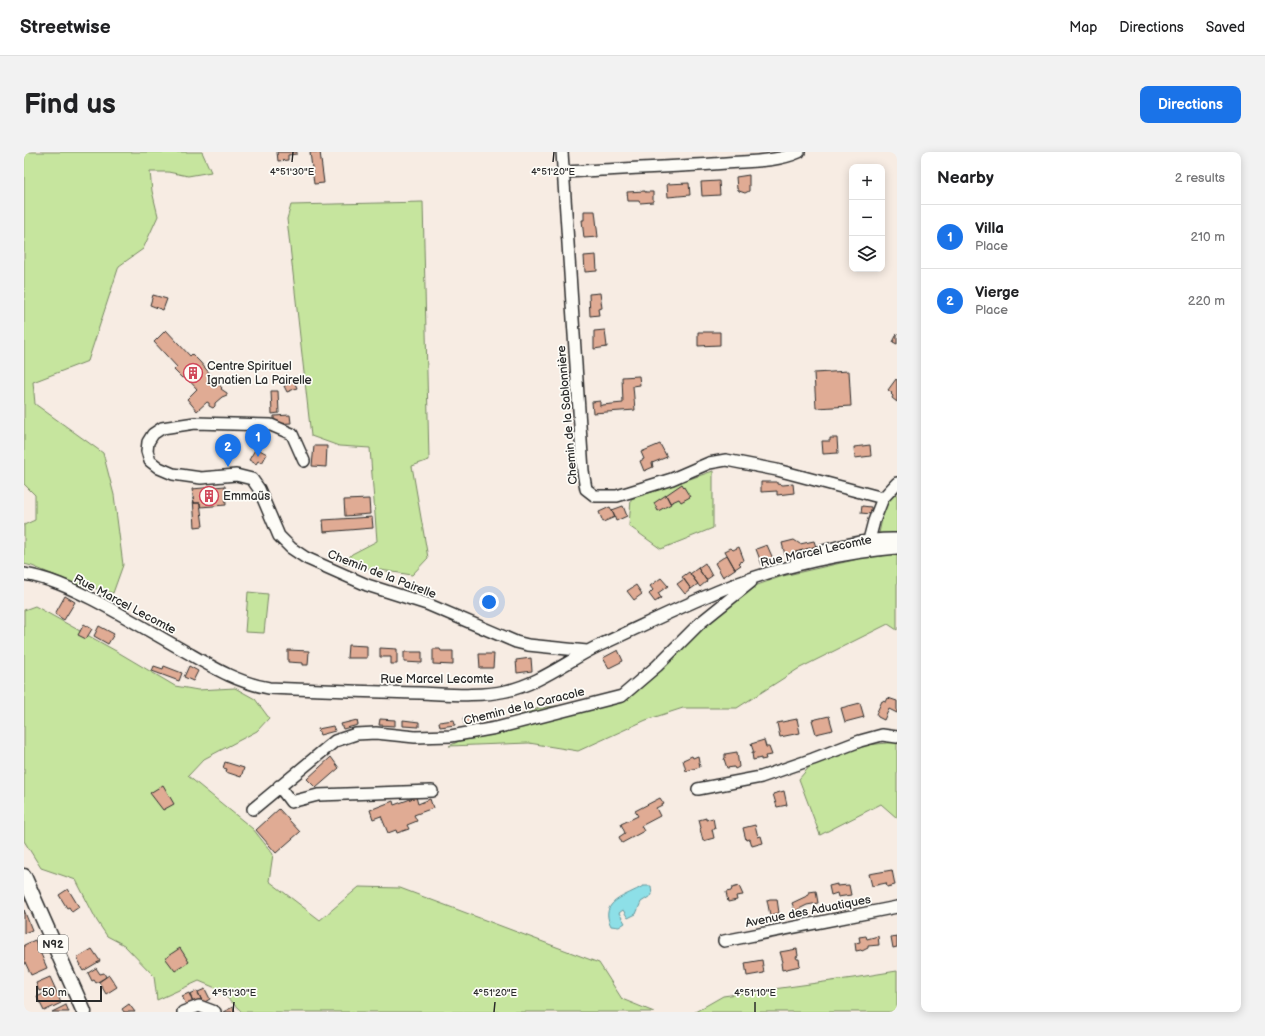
<!DOCTYPE html>
<html lang="en">
<head>
<meta charset="utf-8">
<style>
  body { margin:0; font-family:"Balsamiq Sans",sans-serif; background:#f2f2f2; color:#202124 }
  .controls { position:absolute; right:12px; top:12px; display:grid; overflow:hidden; border-radius:8px; box-shadow:0 2px 10px #0003 }
  .controls button { width:36px; height:36px; display:grid; place-items:center; padding:0; border:0; border-bottom:1px solid #e0e0e0; background:#fff; color:#202124; font:20px sans-serif }
  .scale { position:absolute; left:12px; bottom:10px; width:66px; box-sizing:border-box; padding-left:4px; border:2px solid #2b2b2b; border-top:0; font-size:11px; line-height:14px; white-space:nowrap; color:#2b2b2b; -webkit-text-stroke:3px #fdfcf7; paint-order:stroke }
  .you { position:absolute; left:465px; top:450px; width:14px; height:14px; margin:-10px; border:3px solid #fff; border-radius:50%; background:#1a73e8; box-shadow:0 0 0 6px #1a73e833 }
  .badge { display:grid; place-items:center; width:26px; height:26px; border-radius:50%; background:#1a73e8; color:#fff; font-size:13px; font-weight:700 }
  .pin { position:absolute; translate:-50% -33px; filter:drop-shadow(0 1px 2px #0008) }
  .pin::after { content:''; position:absolute; top:21px; width:14px; height:12px; background:inherit; clip-path:polygon(0 0,100% 0,50% 100%) }
  .list { margin:0; padding:0; list-style:none }
  h2 { display:flex; justify-content:space-between; align-items:center; height:52px; margin:0; padding:0 16px; font-size:17px }
  h2 small { font-size:13px; font-weight:400; color:#757577 }
  .list li { display:grid; grid-template-columns:26px 1fr auto; gap:12px; align-items:center; box-sizing:border-box; height:64px; padding:0 16px; border-top:1px solid #e0e0e0 }
  .list b { display:block; font-size:15px; white-space:nowrap }
  .list p { margin:0; font-size:13px; white-space:nowrap; color:#757577 }
  .list em { font-size:13px; font-style:normal; color:#757577 }
  .icon { flex:none; width:22px; height:22px; fill:none; stroke:currentColor; stroke-width:2; stroke-linecap:round; stroke-linejoin:round }
  .map { position:relative; flex:none; width:873px; height:860px; overflow:hidden; border-radius:8px }
  header { display:flex; align-items:center; gap:24px; box-sizing:border-box; height:56px; padding:0 20px; background:#fff; border-bottom:1px solid #e0e0e0 }
  header strong { font-size:19px }
  nav { display:flex; gap:22px; margin-inline-start:auto; font-size:14px }
  .intro { display:flex; align-items:center; justify-content:space-between; box-sizing:border-box; height:96px; padding:0 24px }
  h1 { margin:0; font-size:28px }
  .button { padding:10px 18px; border-radius:8px; background:#1a73e8; color:#fff; font-size:14px; font-weight:700 }
  main { display:flex; gap:24px; padding:0 24px }
  aside { flex:1; background:#fff; border-radius:8px; box-shadow:0 2px 10px #0003 }
  .map>svg:first-child { display:block }
  .green { fill:#c6e59e; stroke:#788864 }
  .water { fill:#8ddfe7; stroke:#66979c }
  .building { fill:#e0ab94; stroke:#2b2b2b }
  .lines { fill:none; stroke-linecap:round; stroke-linejoin:round }
  .minor-casing { stroke:#2b2b2b; stroke-width:14 }
  .major-casing { stroke:#2b2b2b; stroke-width:17 }
  .minor { stroke:#fdfcf7; stroke-width:11 }
  .major { stroke:#fdfcf7; stroke-width:14 }
  .ticks { fill:none; stroke:#2b2b2b; stroke-width:1.5 }
  .labels { text-anchor:middle; stroke-width:3.5; stroke-linejoin:round; paint-order:stroke }
  .shield { fill:#fdfcf7; stroke:#6a6a68; stroke-width:1 }
  .shield-label { font-size:11px; font-weight:bold; fill:#2b2b2b }
  .poi-label { font-size:12px; fill:#2b2b2b; stroke:#fdfcf7; text-anchor:start }
  .street-label { font-size:12px; fill:#2b2b2b; stroke:#fdfcf7 }
  .ticks-label { font-size:10px; text-anchor:middle; fill:#2b2b2b; stroke:#fdfcf7; stroke-width:3.5; stroke-linejoin:round; paint-order:stroke }
</style>
</head>
<body>
<header>
<strong>Streetwise</strong>
<nav><a>Map</a><a>Directions</a><a>Saved</a></nav>
</header>
<div class="intro"><h1>Find us</h1><a class="button">Directions</a></div>
<main>
<div class="map">
<svg width="873" height="860" viewBox="0 0 873 860">
  <rect width="100%" height="100%" fill="#f7ece3"/>
  <filter id="ink" filterUnits="userSpaceOnUse"><feTurbulence type="fractalNoise" baseFrequency=".025" numOctaves="2"/><feDisplacementMap in="SourceGraphic" scale="8" xChannelSelector="R" yChannelSelector="G"/><feConvolveMatrix kernelMatrix="1 2 1 2 8 2 1 2 1" color-interpolation-filters="sRGB"/></filter>
  <g filter="url(#ink)">
    <!-- green -->
    <path class="green" d="M0 0H178L187 20 164 24 144 20H126L128 39 134 64 119 97 95 114 64 209 9 230 11 252 79 301 90 343 99 413 89 441 49 431 8 414 0 412V373L11 368V343L0 332Z
      M399 50 405 308 388 314 404 406 388 423 319 412 328 402 353 389 346 296 315 294 287 284 263 67 267 53Z
      M689 319V376L637 397 605 374 607 347Z
      M873 337V385L854 386 861 353Z
      M866 400 873 402V478L864 472 774 517 713 556H659L622 568 554 599 505 591 425 594 454 580 515 556 547 552 591 542 722 437 759 424Z
      M224 440 244 442 240 481 221 480Z
      M11 454 92 499 151 534 174 538 211 536 231 547 245 566 233 579 180 607 164 624 229 677 249 702 245 729 296 768 335 735 376 736 575 811 598 847 630 860H218L194 837 175 829 133 848 130 824 100 793 83 784 73 769 52 728 17 716 0 689V458Z
      M873 590V666L857 652 796 683 775 627 786 614 833 594Z
      M873 819V860H671L699 844 829 826Z"/>
    <!-- water -->
    <path class="water" d="M619 734H627L628 743 617 750 612 762 604 766 599 758 595 761 601 771 595 775 587 774C574 749 603 744 619 734Z"/>
    <!-- building -->
    <path class="building" d="M253 0H273V2L264 3V8L254 9Z
      M286 0H296L300 31 290 32Z
      M725 23V39L721 41 715 39 714 37H713L712 25Z
      M695 29 696 43 678 44 677 30Z
      M665 31 666 43 644 45 643 32Z
      M621 39V40H629V50L616 51 615 49H604L603 40Z
      M560 59H571L574 85 560 86 558 68H560Z
      M572 103 573 119 561 120 560 104Z
      M576 141 578 156 574 157 575 163 566 164 565 142Z
      M129 143 143 147 139 158 126 153Z
      M142 178 166 204 168 202 176 210 198 236 197 237 203 241V243L198 245 191 251V254L189 256 185 254V251L183 250 173 259 163 247 173 237 161 224 158 226 150 218 153 215 130 190Z
      M581 178 583 195 570 197V179Z
      M674 180H696V193L674 194Z
      M873 182V192L869 190Z
      M825 219 827 254 792 256 790 221Z
      M615 224 616 233 609 234 611 258 569 261 568 250 576 249V254L578 253 599 251 598 225Z
      M872 227 873 228V250L868 246 869 244 867 242 868 241 864 238Z
      M270 229 273 236 263 240 260 234Z
      M247 239H254L255 261 248 262Z
      M266 263 267 271 250 272V264Z
      M806 286H813L814 301 799 302 798 289H806Z
      M636 292 643 305 628 311 629 315 620 319 616 309 620 307 617 300Z
      M846 293 847 304 831 306 830 295Z
      M290 294H303L302 315 288 314Z
      M232 296 243 302 238 311 234 309 232 312 225 308Z
      M737 330H753V332L759 333 769 332 770 341 753 343V339L737 340Z
      M658 332 666 345 657 350 655 347 646 351 642 343Z
      M201 334 202 353 176 355V351H170L168 337Z
      M642 343 647 352 634 359 630 351Z
      M169 346 170 351H176L179 374 171 375Z
      M345 347 346 362 321 364 320 348Z
      M599 354 603 364 592 369 588 358Z
      M838 354 847 355V362L837 361Z
      M586 355 591 365 579 370 575 360Z
      M348 365 349 376 300 380 299 368Z
      M770 388 776 392 790 389 792 395 761 403 758 391Z
      M743 393 750 409 738 413 732 397Z
      M715 395 720 408 715 411 717 413 711 417 701 399 707 396 709 398Z
      M703 403 711 417 699 425 691 411Z
      M681 411 688 424 682 428 674 416Z
      M674 416 683 429 676 435 666 422Z
      M665 420 674 432 667 437 658 425Z
      M637 426 644 434 634 441 637 446 631 450 625 442 629 438 626 434Z
      M660 427 667 437 661 442 653 432Z
      M612 433 618 442 610 448 603 439Z
      M41 444 51 450 40 468 31 462Z
      M60 472 68 477 62 487 54 483Z
      M75 474 90 482 84 492 70 484Z
      M324 493 343 494V506H323Z
      M356 496 373 497V512H367V505H356Z
      M409 497H416L417 499H429V513L409 512Z
      M264 498 285 499 284 513H279V511L264 510Z
      M594 498 599 509 585 516 579 506Z
      M380 500H398V511L380 510Z
      M455 502H470L469 516H456Z
      M507 506 508 519 493 521 492 508Z
      M130 514 139 517 140 514 158 521 155 529 128 519Z
      M165 514 174 519 169 529 160 525Z
      M864 546 873 549V561L865 557 860 568 854 565 852 562 858 549 862 550Z
      M836 551 840 565 821 570 817 556Z
      M455 564V570L440 572 439 566Z
      M805 564 809 578 792 582 788 568Z
      M356 567 371 568V574L355 573Z
      M773 567 776 581 756 585 753 571Z
      M333 568 334 573 319 577 317 572Z
      M379 568 395 570V575L379 574Z
      M430 568 431 573 416 575 415 570Z
      M309 574 311 579 296 583 294 577Z
      M740 588 742 595H745L748 603 741 604 742 607 737 608V606L729 608 728 601H730L727 592Z
      M713 600 715 615 711 617 710 615 703 616 700 607 701 606V602Z
      M668 604 669 606 674 604 676 615 662 619 659 608Z
      M307 605 315 616 292 636 283 627Z
      M201 610 220 616 217 625 202 620 203 617 199 616Z
      M139 633 150 652 139 658 126 641Z
      M760 639 763 653 753 655 749 642Z
      M392 645 394 652 406 647 409 656 390 663 393 669 383 673 385 677 373 681 372 678 364 681 357 664 349 667 346 658 369 649 370 653Z
      M636 646 640 652 632 656 636 664 617 674 620 679 598 691 595 685 601 681 597 672 614 664 611 659Z
      M255 657 276 680 252 701 232 678Z
      M682 666V668L689 666 691 677H688L690 686 679 689 676 677 677 676 675 668Z
      M731 673 734 685 737 684 739 691 728 694 726 687 722 688 719 676Z
      M868 718 871 733 863 735 862 731 848 734 845 722Z
      M813 732V734L825 733 827 743 814 745 813 741 807 743 805 734Z
      M715 734 719 743 712 744 713 748 704 750 702 740 707 739 708 736Z
      M44 737 55 755 48 760 45 755 43 756 35 743Z
      M792 739 794 751 783 753 771 759 768 751 785 743V740Z
      M746 747H753L755 761 746 763 743 748Z
      M0 758 8 778 0 781Z
      M842 784 843 787 854 784 855 793 844 794V796L838 799 837 798 832 799 831 791 836 790 835 785Z
      M873 784V795L869 796 867 785Z
      M11 788 23 816 7 823 0 808V793Z
      M156 796 165 810 151 819 142 807 144 804Z
      M68 797 76 809 59 819 56 814 57 813 53 806Z
      M773 797 774 804 772 805 773 807H775L776 814 758 818 757 811 759 810 756 800Z
      M738 808 740 821 723 824 721 811Z
      M72 816 76 822 80 821 82 825 72 831 70 828 68 829 64 821Z
      M85 823 93 835 82 842 75 830Z
      M26 825 31 836 19 841 18 838 15 839 12 831Z
      M31 836 37 851 20 859 13 845 19 842V841Z
      M181 837 186 847 179 851 174 840Z
      M173 839 178 849 169 851 166 842Z
      M165 841 169 851 163 855 158 844Z
      M105 852 111 860H100L98 857Z
      M42 853 45 860H28Z
      M209 855 211 860H199Z"/>
    <g class="lines">
      <!-- minor casing -->
      <g class="minor-casing">
        <path id="minor" d="M538 0 559 319 562 337 571 344H593L648 327 685 311 702 308 753 318 859 346
          M540 20C594 17 648 15 702 11 726 9 753 10 775 0
          M280 309 268 282 247 273 171 271 138 276 129 282 124 290 123 299 126 309 135 316 149 322 177 326 212 323 228 327 235 337 255 384 267 396 282 406 343 433 403 452 492 490 504 493 563 499
          M845 388 850 369 859 346 873 331
          M772 407C805 397 838 386 873 387
          M0 422C25 426 46 436 68 447 101 464 132 483 164 501 190 516 215 531 245 536 295 538 346 540 396 541 424 542 454 545 482 539 515 532 543 509 574 494 620 473 665 450 712 432 759 414 823 400 873 396
          M255 634 267 650 294 643 408 639
          M674 637 737 625 789 607 836 589 858 583 873 585
          M229 657 311 589 332 582 352 581 391 585 427 584 472 576 598 544 633 514 676 471 727 430
          M700 789 873 755
          M159 860 175 854 191 860"/>
      </g>
      <!-- major casing -->
      <g class="major-casing">
        <path id="major" d="M0 724 60 860"/>
      </g>
      <!-- minor -->
      <use href="#minor" class="minor"/>
      <!-- major -->
      <use href="#major" class="major"/>
    </g>
  </g>
  <!-- ticks -->
  <path class="ticks" d="M268 10 269 0M529 10 530 0M209 860 210 850M470 860 471 850M731 860V850"/>
  <!-- icons -->
  <defs>
    <g id="building-ring" transform="scale(1)"><circle r="9.5" fill="#fdfcf7" stroke="#d1495b" stroke-width="1.5"/><path d="M-4-6H4V6H1V3H-1V6H-4ZM-2.5-4.3h1.7v1.8h-1.7ZM.8-4.3h1.7v1.8H.8ZM-2.5-1h1.7V.8h-1.7ZM.8-1h1.7V.8H.8Z" fill="#d1495b"/></g>
  </defs>
  <g fill-rule="evenodd">
    <use href="#building-ring" x="169" y="221"/>
    <use href="#building-ring" x="185" y="344"/>
  </g>
  <g class="labels">
    <!-- shield labels -->
    <rect class="shield" x="14" y="783" width="30" height="18" rx="3"/>
    <g class="shield-label">
      <text x="29" y="796">N92</text>
    </g>
    <!-- poi labels -->
    <g class="poi-label">
      <text x="183" y="218">Centre Spirituel<tspan x="183" dy="14">Ignatien La Pairelle</tspan></text>
      <text x="199" y="348">Emmaüs</text>
    </g>
    <!-- street labels -->
    <g class="street-label">
      <text transform="translate(543 263) rotate(-95)" y="4">Chemin de la Sablonnière</text>
      <text transform="translate(792 399) rotate(-12)" y="4">Rue Marcel Lecomte</text>
      <text transform="translate(358 422) rotate(21)" y="4">Chemin de la Pairelle</text>
      <text transform="translate(101 452) rotate(28)" y="4">Rue Marcel Lecomte</text>
      <text x="413" y="531">Rue Marcel Lecomte</text>
      <text transform="translate(500 554) rotate(-14)" y="4">Chemin de la Caracole</text>
      <text transform="translate(784 759) rotate(-11)" y="4">Avenue des Aduatiques</text>
    </g>
  </g>
  <g class="ticks-label">
    <text x="268" y="23">4°51'30"E</text>
    <text x="529" y="23">4°51'20"E</text>
    <text x="210" y="844">4°51'30"E</text>
    <text x="471" y="844">4°51'20"E</text>
    <text x="731" y="844">4°51'10"E</text>
  </g>
</svg>
<div class="controls">
<button>+</button>
<button>−</button>
<button><svg class="icon" aria-label="layers" viewBox="0 0 24 24"><path d="M12 4l9 5-9 5-9-5zM3 14l9 5 9-5"/></svg></button>
</div>
<div class="scale">50 m</div>
<div class="you"></div>
<div class="pin badge" style="left:234px;top:305px">1</div>
<div class="pin badge" style="left:204px;top:315px">2</div>
</div>
<aside>
<h2>Nearby<small>2 results</small></h2>
<ul class="list">
<li><span class="badge">1</span><div><b>Villa</b><p>Place</p></div><em>210 m</em></li>
<li><span class="badge">2</span><div><b>Vierge</b><p>Place</p></div><em>220 m</em></li>
</ul>
</aside>
</main>
</body>
</html>
